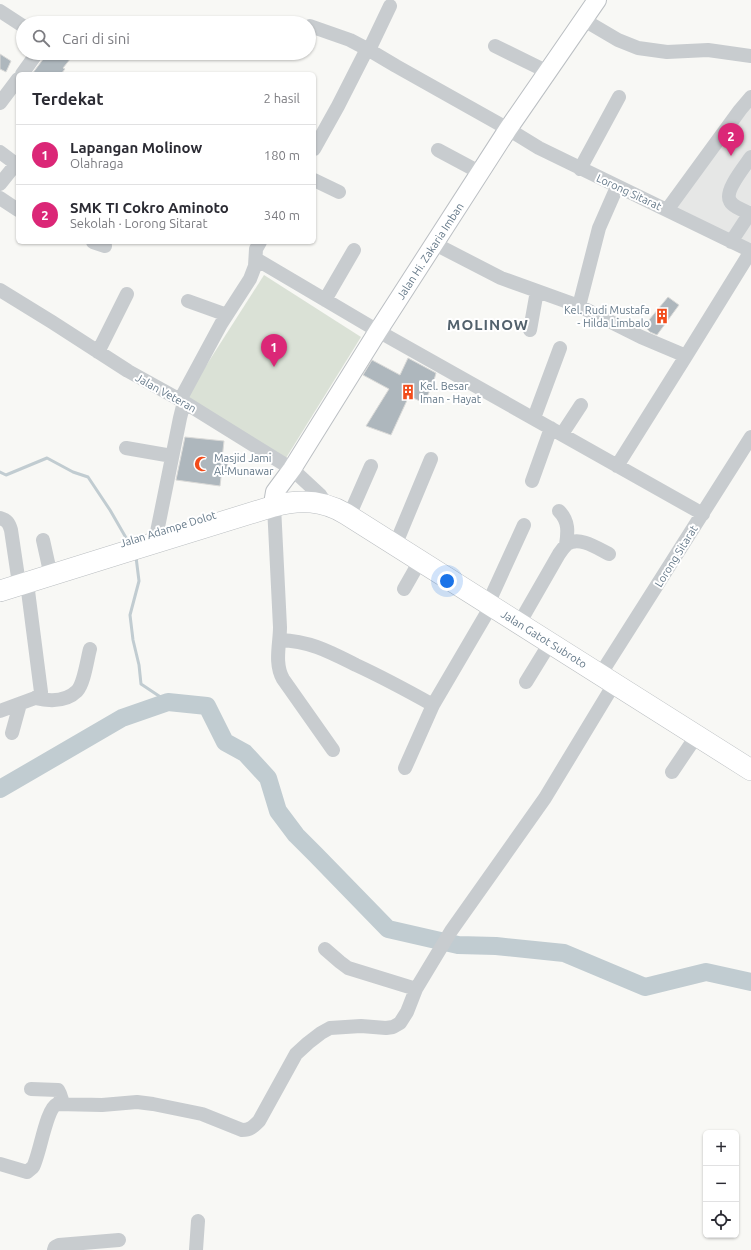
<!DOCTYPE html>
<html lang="id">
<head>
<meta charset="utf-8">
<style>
  body { margin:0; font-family:Ubuntu,sans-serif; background:#f2f2f3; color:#2b2b33 }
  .controls { position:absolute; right:12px; bottom:12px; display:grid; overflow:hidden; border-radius:6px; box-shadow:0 1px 3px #0004 }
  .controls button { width:36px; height:36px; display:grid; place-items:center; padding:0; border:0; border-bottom:1px solid #e1e1e2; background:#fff; color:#2b2b33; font:20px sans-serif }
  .you { position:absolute; left:447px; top:581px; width:14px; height:14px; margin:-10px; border:3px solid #fff; border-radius:50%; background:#1a73e8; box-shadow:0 0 0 6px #1a73e833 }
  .badge { display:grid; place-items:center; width:26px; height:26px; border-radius:50%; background:#db2777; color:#fff; font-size:13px; font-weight:700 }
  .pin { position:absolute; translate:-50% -33px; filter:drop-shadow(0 1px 2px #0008) }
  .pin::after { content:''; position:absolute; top:21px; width:14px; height:12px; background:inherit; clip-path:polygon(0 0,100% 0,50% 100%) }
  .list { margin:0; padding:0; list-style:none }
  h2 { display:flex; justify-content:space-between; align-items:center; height:52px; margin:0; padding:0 16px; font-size:17px }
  h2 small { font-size:13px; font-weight:400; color:#7c7c81 }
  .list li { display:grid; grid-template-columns:26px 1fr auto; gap:12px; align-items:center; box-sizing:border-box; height:60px; padding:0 16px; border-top:1px solid #e1e1e2 }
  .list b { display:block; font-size:15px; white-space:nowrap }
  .list p { margin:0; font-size:13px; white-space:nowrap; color:#7c7c81 }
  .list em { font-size:13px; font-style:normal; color:#7c7c81 }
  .icon { flex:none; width:22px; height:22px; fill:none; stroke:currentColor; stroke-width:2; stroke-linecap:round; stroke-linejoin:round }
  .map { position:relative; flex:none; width:751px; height:1250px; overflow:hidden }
  .search { position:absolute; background:#fff; box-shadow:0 1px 3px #0004; left:16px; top:16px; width:300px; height:44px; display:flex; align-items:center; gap:10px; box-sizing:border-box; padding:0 14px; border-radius:22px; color:#7c7c81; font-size:15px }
  .panel { position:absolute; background:#fff; box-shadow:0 1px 3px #0004; left:16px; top:72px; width:300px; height:172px; border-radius:6px }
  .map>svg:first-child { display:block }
  .built { fill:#e6e7e6 }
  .green { fill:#dae1d6 }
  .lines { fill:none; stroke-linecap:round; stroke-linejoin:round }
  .stream { stroke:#c1ccd1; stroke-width:3 }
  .river { stroke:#c1ccd1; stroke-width:18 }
  .building { fill:#aeb7bd; stroke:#dadad8 }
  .major-casing { stroke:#bbbfc3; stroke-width:20 }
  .highway-casing { stroke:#babec1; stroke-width:22 }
  .minor { stroke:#c8cccf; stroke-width:14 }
  .major { stroke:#fff; stroke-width:18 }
  .highway { stroke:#fff; stroke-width:21 }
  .labels { text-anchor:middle; stroke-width:4; stroke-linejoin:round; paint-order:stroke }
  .street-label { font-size:11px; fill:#657989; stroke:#fff }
  .poi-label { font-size:11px; fill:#657989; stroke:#fff; text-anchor:start }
  .district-label { font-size:15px; font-weight:bold; letter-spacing:1px; fill:#53626d; stroke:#fff }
</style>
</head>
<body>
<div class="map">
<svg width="751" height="1250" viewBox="0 0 751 1250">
  <rect width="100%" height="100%" fill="#f8f8f5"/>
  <!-- built -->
  <path class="built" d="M751 105V248L670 208Z"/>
  <!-- green -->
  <path class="green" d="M264 275 361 337 286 458 186 397Z"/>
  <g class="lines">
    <!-- stream -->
    <path class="stream" d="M0 472 6 475 47 458 73 472 88 477 110 510 129 543
      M136 557 139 581 130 615 133 640 139 665 141 684 168 702"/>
    <!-- river -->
    <path class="river" d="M0 789 122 718 168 702 207 706 225 742 245 753 268 778 278 811 296 835 316 855 388 929 458 945 496 946 564 953 645 987 706 972 751 982"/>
  </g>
  <!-- building -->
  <path class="building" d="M45 53H75L63 68 65 69 61 74H32L44 58Z
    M0 54 11 61 6 72 0 69Z
    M668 297 679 305 657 335 650 332 644 326Z
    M408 358 436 373 433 384 424 403 409 396 391 435 366 426 389 389 363 375 372 360 400 375Z
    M185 437 224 441 222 459 228 460 227 470 222 469 220 486 176 480Z"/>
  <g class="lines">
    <!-- major casing -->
    <g class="major-casing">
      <path id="major" d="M274 506V498L275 492 292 469 378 331 508 129 597 0"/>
    </g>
    <!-- highway casing -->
    <g class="highway-casing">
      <path id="highway" d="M0 591 125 552 274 506C300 499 323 500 346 514L751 770"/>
    </g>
    <!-- minor -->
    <path class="minor" d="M0 11 23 26
      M584 20 618 40 638 48 667 52 708 50 751 56
      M310 26 350 40 369 50 396 66 508 129 539 148 751 251
      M495 46 548 72
      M369 50 390 6
      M22 74 37 53
      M0 103 18 79
      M314 149 338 106 367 49
      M438 150 481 173
      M0 152 16 164
      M751 157C745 166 724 191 730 201 733 207 745 211 751 214
      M580 169 619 97
      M314 180 339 192
      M0 184 16 164 18 165
      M0 198 18 210
      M667 210 740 110 751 97
      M93 242 105 246
      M731 242 750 213
      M435 244 501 278 579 306 641 337 686 356 617 466
      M256 259 378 331 703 514
      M0 290 52 322 128 371 184 402 292 469 320 495 326 504
      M325 300 354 250
      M188 301 227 315
      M579 306 599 228 617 187
      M530 330 537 291
      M98 352 127 294
      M686 356 751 251
      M180 400 221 324 250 279 255 266 256 249 260 242
      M534 418 560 348
      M562 434 581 405
      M126 448 172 456
      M532 481 551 428
      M274 506 280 627C280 644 274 663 283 679L333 750
      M353 507 371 466
      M559 511C569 521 568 532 566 545
      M0 518C7 520 9 523 11 530L18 577
      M157 532 180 418 184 402
      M399 536 431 459
      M43 540 49 567
      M404 589 420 561
      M492 595 524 525
      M524 615 559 554C561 551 564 547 567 544 580 536 597 548 609 554
      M280 640C310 641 330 652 356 665 382 677 408 691 433 705
      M600 675 751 437
      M526 682 550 643
      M35 698C48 701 66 702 77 691 84 684 87 660 90 649
      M0 711 35 698 39 695 41 692 27 583
      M12 733 20 704
      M405 768 433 705 491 606
      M672 772 697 735
      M325 949 340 962 348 968 416 989
      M31 1089 58 1090 60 1094 63 1103
      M0 1164 27 1172 33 1167C40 1154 46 1109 57 1104L102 1105 137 1102 153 1104 202 1114 242 1130C250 1130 253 1127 259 1121L296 1054 308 1043 321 1033 330 1028 361 1026 386 1028 393 1027 400 1023 407 1012 416 989 451 931 545 798 614 684
      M54 1250 55 1247 59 1245 119 1240
      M196 1250 198 1221"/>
    <!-- major -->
    <use href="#major" class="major"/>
    <!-- highway -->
    <use href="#highway" class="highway"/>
  </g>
  <!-- icons -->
  <defs>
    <g id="building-bare" transform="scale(1.2)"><path d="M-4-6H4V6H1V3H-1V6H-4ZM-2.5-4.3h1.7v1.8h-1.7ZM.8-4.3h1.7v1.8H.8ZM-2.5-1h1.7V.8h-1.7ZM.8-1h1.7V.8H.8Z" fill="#f24c1b" stroke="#fff" stroke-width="2.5" paint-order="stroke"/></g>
    <g id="mosque-bare" transform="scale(1.2)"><path d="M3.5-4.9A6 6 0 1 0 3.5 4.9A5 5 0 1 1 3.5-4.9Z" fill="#f24c1b" stroke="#fff" stroke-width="2.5" paint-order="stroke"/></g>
  </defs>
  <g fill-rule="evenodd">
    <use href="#building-bare" x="662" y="316"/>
    <use href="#building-bare" x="408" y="392"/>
    <use href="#mosque-bare" x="202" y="464"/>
  </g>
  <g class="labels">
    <!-- street labels -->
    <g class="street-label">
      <text transform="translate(629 192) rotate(25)" y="4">Lorong Sitarat</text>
      <text transform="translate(430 251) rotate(-57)" y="4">Jalan Hi. Zakaria Imban</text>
      <text transform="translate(166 393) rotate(29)" y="4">Jalan Veteran</text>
      <text transform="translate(168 529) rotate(-17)" y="4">Jalan Adampe Dolot</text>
      <text transform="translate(676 556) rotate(-58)" y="4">Lorong Sitarat</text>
      <text transform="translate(544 639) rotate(32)" y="4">Jalan Gatot Subroto</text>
    </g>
    <!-- poi labels -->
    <g class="poi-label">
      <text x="650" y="314" text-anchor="end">Kel. Rudi Mustafa<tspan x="650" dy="13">- Hilda Limbalo</tspan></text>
      <text x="420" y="390">Kel. Besar<tspan x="420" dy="13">Iman - Hayat</tspan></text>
      <text x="214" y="462">Masjid Jami<tspan x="214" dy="13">Al-Munawar</tspan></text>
    </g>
    <!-- district labels -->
    <g class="district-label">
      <text x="488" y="330">MOLINOW</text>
    </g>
  </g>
</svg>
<div class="controls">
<button>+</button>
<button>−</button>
<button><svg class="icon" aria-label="locate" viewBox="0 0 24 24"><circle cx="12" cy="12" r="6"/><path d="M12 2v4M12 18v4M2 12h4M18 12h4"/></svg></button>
</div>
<div class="you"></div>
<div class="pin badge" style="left:274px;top:367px">1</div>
<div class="pin badge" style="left:731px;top:156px">2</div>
<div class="search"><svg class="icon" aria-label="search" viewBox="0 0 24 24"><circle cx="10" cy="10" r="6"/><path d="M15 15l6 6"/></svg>Cari di sini</div>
<section class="panel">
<h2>Terdekat<small>2 hasil</small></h2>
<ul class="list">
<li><span class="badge">1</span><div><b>Lapangan Molinow</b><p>Olahraga</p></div><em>180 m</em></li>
<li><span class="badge">2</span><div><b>SMK TI Cokro Aminoto</b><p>Sekolah · Lorong Sitarat</p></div><em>340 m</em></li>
</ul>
</section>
</div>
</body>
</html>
